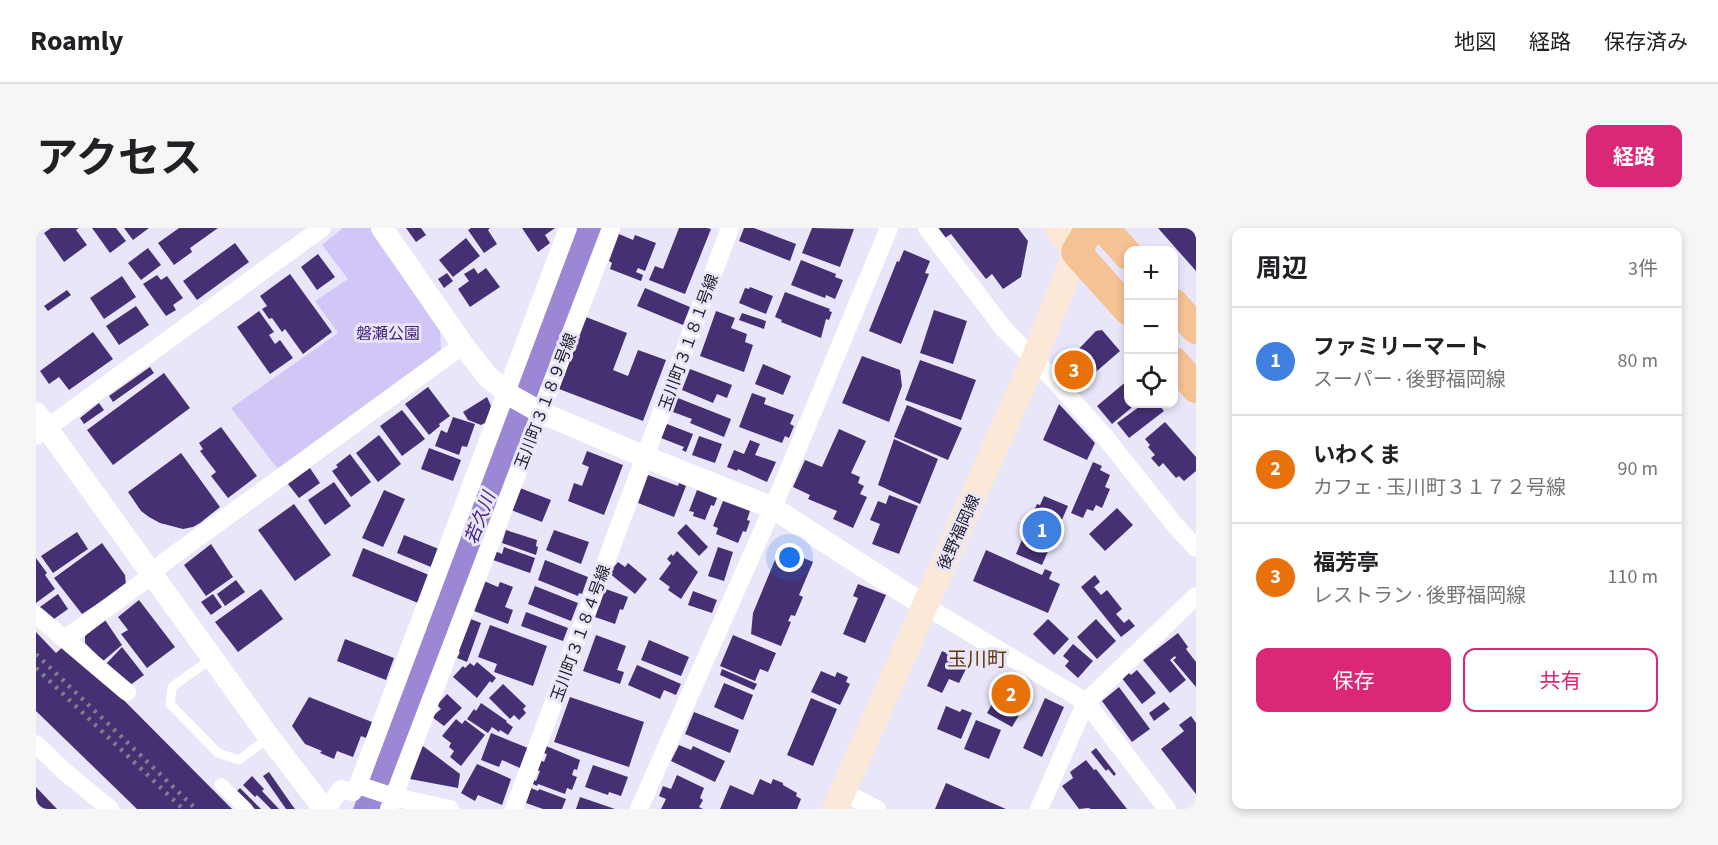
<!DOCTYPE html>
<html lang="ja">
<head>
<meta charset="utf-8">
<style>
  body { margin:0; font-family:"Source Sans 3","Noto Sans JP",sans-serif; background:#f6f6f6; color:#202124 }
  .controls { position:absolute; right:18px; top:18px; display:grid; overflow:hidden; border-radius:12px; box-shadow:0 3px 9px #0003 }
  .controls button { width:54px; height:54px; display:grid; place-items:center; padding:0; border:0; border-bottom:2px solid #e0e0e0; background:#fff; color:#202124; font:30px sans-serif }
  .you { position:absolute; left:754px; top:330px; width:21px; height:21px; margin:-15px; border:4px solid #fff; border-radius:50%; background:#1a73e8; box-shadow:0 0 0 9px #1a73e833 }
  .badge { display:grid; place-items:center; width:39px; height:39px; border-radius:50%; background:#db2777; color:#fff; font-size:20px; font-weight:700 }
  .pin { position:absolute; translate:-50% -50%; border:3px solid #fff; box-shadow:0 2px 6px #0006 }
  .list { margin:0; padding:0; list-style:none }
  h2 { display:flex; justify-content:space-between; align-items:center; height:78px; margin:0; padding:0 24px; font-size:26px }
  h2 small { font-size:20px; font-weight:400; color:#757577 }
  .list li { display:grid; grid-template-columns:39px 1fr auto; gap:18px; align-items:center; box-sizing:border-box; height:108px; padding:0 24px; border-top:2px solid #e0e0e0 }
  .list b { display:block; font-size:22px; white-space:nowrap }
  .list p { margin:0; font-size:20px; white-space:nowrap; color:#757577 }
  .list em { font-size:20px; font-style:normal; color:#757577 }
  .actions { display:flex; gap:12px; padding:18px 24px }
  .actions a { flex:1; padding:14px 0; border:2px solid #db2777; border-radius:12px; text-align:center; font-size:21px; color:#db2777 }
  .actions .main { background:#db2777; color:#fff }
  .icon { flex:none; width:33px; height:33px; fill:none; stroke:currentColor; stroke-width:2; stroke-linecap:round; stroke-linejoin:round }
  .map { position:relative; flex:none; width:1160px; height:581px; overflow:hidden; border-radius:12px }
  header { display:flex; align-items:center; gap:36px; box-sizing:border-box; height:84px; padding:0 30px; background:#fff; border-bottom:2px solid #e0e0e0 }
  header strong { font-size:28px }
  nav { display:flex; gap:33px; margin-inline-start:auto; font-size:21px }
  .intro { display:flex; align-items:center; justify-content:space-between; box-sizing:border-box; height:144px; padding:0 36px }
  h1 { margin:0; font-size:42px }
  .button { padding:15px 27px; border-radius:12px; background:#db2777; color:#fff; font-size:21px; font-weight:700 }
  main { display:flex; gap:36px; padding:0 36px }
  aside { flex:1; background:#fff; border-radius:12px; box-shadow:0 3px 9px #0003 }
  .map>svg:first-child { display:block }
  .green { fill:#d1c6f6 }
  .water { fill:#9b87d3 }
  .building { fill:#463074 }
  .lines { fill:none; stroke-linecap:round; stroke-linejoin:round }
  .service { stroke:#fff; stroke-width:9 }
  .pedestrian { stroke:#fff; stroke-width:14 }
  .minor { stroke:#fff; stroke-width:18 }
  .tertiary { stroke:#fff; stroke-width:22 }
  .secondary { stroke:#fbe8d6; stroke-width:26 }
  .trunk { stroke:#f4c293; stroke-width:30 }
  .rail { stroke:#7f7c8b; stroke-width:4.5; stroke-dasharray:3 6; stroke-linecap:butt }
  .labels { text-anchor:middle; stroke-width:6; stroke-linejoin:round; paint-order:stroke }
  .park-label { font-size:16px; fill:#43227b; stroke:#eae6fa }
  .street-label { font-size:16px; fill:#1e1b26; stroke:#eae6fa }
  .water-label { font-size:18px; font-style:italic; fill:#43217a; stroke:#eae6fa }
  .quarter-label { font-size:20px; fill:#623a0c; stroke:#eae6fa }
</style>
</head>
<body>
<header>
<strong>Roamly</strong>
<nav><a>地図</a><a>経路</a><a>保存済み</a></nav>
</header>
<div class="intro"><h1>アクセス</h1><a class="button">経路</a></div>
<main>
<div class="map">
<svg width="1160" height="581" viewBox="0 0 1160 581">
  <rect width="100%" height="100%" fill="#eae6fa"/>
  <!-- green -->
  <path class="green" d="M307 0H335L404 94 405 128 245 245 195 180 302 105 279 73 312 51 286 17Z"/>
  <!-- water -->
  <path class="water" d="M537 0H569L347 581H317Z"/>
  <!-- building -->
  <path class="building" d="M15 0H43L40 2 51 17 28 34 8 5Z
    M56 0H80L90 13 74 25Z
    M88 0H113L97 12Z
    M143 0H182L154 20 156 24 138 37 122 15Z
    M370 0H385L390 7 380 14Z
    M435 0H454L452 2 461 16 448 25 432 2Z
    M486 0H519L509 7 514 15 502 24Z
    M643 0H671L675 1 649 66 613 52 619 38 627 41Z
    M708 0H718L760 16 754 33 703 13Z
    M776 0 818 1 804 39 766 25Z
    M902 0H982L992 13 985 49 967 61 956 46 950 51 915 6 909 10Z
    M1122 0H1160V43Z
    M583 6 597 12 599 7 620 15 609 43 602 40 600 44 607 47 605 53 574 41 576 35 573 33Z
    M430 10 444 28 417 49 403 32Z
    M199 15 213 34 161 72 147 53Z
    M112 20 125 37 105 52 92 35Z
    M868 22 894 33 889 45 893 46 865 116 833 103 861 33 863 34Z
    M282 26 299 49 281 62 265 39Z
    M765 32 800 46 799 49 807 52 799 71 790 67 789 70 755 57Z
    M438 40 442 46 450 40 464 59 434 79 422 61 433 53 428 46Z
    M411 45 417 53 408 60 402 51Z
    M254 46 296 104 267 126 249 101 246 104 236 90 233 91 226 81 231 78 224 68Z
    M121 47 125 52 131 48 147 70 137 77 140 82 130 88 107 56Z
    M86 48 100 69 68 91 54 70Z
    M714 59 737 68 730 86 703 75 709 60 713 61Z
    M609 60 654 79 647 97 601 78Z
    M31 62 35 67 12 83 8 78Z
    M749 64 794 81 793 83 796 84 793 92 790 91 785 110 745 94 746 92 739 89Z
    M100 78 113 97 83 117 70 98Z
    M898 82 931 93 917 136 884 125Z
    M223 83 238 104 233 107 239 116 244 112 257 130 234 146 201 99Z
    M680 83 699 90 695 100 711 106 709 114 717 117 708 144 664 128Z
    M706 85 730 93 728 101 703 92Z
    M550 89 591 105 577 142 592 148 602 122 630 132 607 193 523 161Z
    M1066 102 1084 123 1039 162 1030 150 1038 126 1060 103Z
    M57 104 77 131 33 162 23 149 13 156 4 143Z
    M826 128 864 142 866 158 853 194 806 175Z
    M884 132 940 152 925 192 869 172Z
    M727 136 755 148 747 167 719 156Z
    M114 139 118 145 77 174 73 168Z
    M654 141 696 157 691 170 681 166 677 175 646 162Z
    M128 145 154 180 77 237 51 202Z
    M1092 152V176H1100L1076 196 1061 178Z
    M392 159 414 188 403 196 404 198 393 207 369 176Z
    M716 165 730 170 728 176 758 187 754 196 758 198 753 210 749 208 746 215 703 199Z
    M451 169 455 178 451 194 445 197 432 192 427 184Z
    M642 170 695 191 688 209 654 195 656 191 637 184Z
    M63 175 68 182 48 196 44 190Z
    M1023 176 1059 215 1051 232 1007 212Z
    M1107 176H1122L1128 183 1093 210 1081 195Z
    M871 177 926 200 912 232 858 209Z
    M366 182 389 211 366 228 344 198Z
    M417 189 439 196 431 219 426 218 423 227 399 218 405 202 411 205Z
    M1129 194 1160 229V243L1148 253 1143 248 1140 250 1127 235 1123 239 1115 230 1119 227 1112 219 1114 217 1109 211Z
    M631 196 657 206 650 224 646 222 648 219 625 210Z
    M185 199 221 248 192 270 175 248 180 244 164 223 167 221 163 215Z
    M803 201 830 213 815 245 824 249 822 255 828 258 824 266 831 269 817 300 797 291 801 283 772 271 774 267 757 259 769 232 786 239Z
    M343 207 365 236 342 254 320 225Z
    M663 208 686 216 679 235 656 227Z
    M858 211 902 231 884 276 842 257Z
    M714 212 724 216 719 227 740 234 731 254 702 241 701 243 691 239 698 222 708 226Z
    M393 220 425 232 417 253 385 241Z
    M551 223 587 237 568 287 532 273 538 255 546 258 553 239 546 236Z
    M145 225 184 279 164 295 157 299 147 301 124 295 113 289 105 283 92 264Z
    M314 226 335 254 315 269 296 243 302 239 300 237Z
    M1057 234 1066 238 1064 242 1074 247 1069 259 1074 261 1066 280 1060 277 1057 283 1051 281 1047 290 1035 285Z
    M274 240 284 255 263 270 252 256Z
    M612 247 642 258 643 255 650 258 638 289 602 275Z
    M298 254 315 278 289 297 272 272Z
    M484 260 515 272 506 294 475 282Z
    M348 262 369 271 347 319 326 310Z
    M661 262 681 270 678 278 675 277 669 292 657 288 658 284 653 283Z
    M853 267 882 278 863 326 836 316 844 296 834 292 842 273 850 276Z
    M1008 268 1032 278 1006 337 980 326 1001 276 1004 277Z
    M687 273 714 283 711 292 714 293 710 304 707 303 702 315 680 306 682 300 677 298Z
    M258 276 295 327 259 353 222 302Z
    M1081 280 1097 297 1069 323 1053 306Z
    M650 296 672 319 663 328 641 305Z
    M470 302 501 312 500 318 502 319 500 327 466 315Z
    M518 302 553 314 545 336 510 322Z
    M41 304 52 321 17 345 5 328Z
    M368 307 403 321 395 339 361 325Z
    M66 315 89 347 90 357 46 386 18 350Z
    M175 316 197 349 170 368 148 337Z
    M468 319 499 330 494 345 457 332 459 323 466 326Z
    M682 319 697 324 688 353 672 348Z
    M327 320 393 347 382 375 316 348Z
    M744 320 777 334 763 367 767 369 759 388 755 387 752 393 755 394 745 418 715 406 717 385Z
    M950 322 1006 347 1009 341 1016 344 1013 351 1024 356 1012 385 937 353Z
    M641 323 662 344 645 371 632 362 634 359 623 351 635 335 631 331 635 326 637 328Z
    M0 330 11 345 9 347 19 361 0 375Z
    M509 332 552 349 546 366 543 365 542 368 502 352Z
    M582 334 589 339 592 335 611 351 599 366 573 345Z
    M1059 347 1064 354 1058 359 1065 367 1071 362 1086 381 1080 386 1088 395 1093 391 1099 398 1085 409 1045 359Z
    M200 352 209 364 189 378 181 366Z
    M448 353 462 359 464 354 477 359 469 379 477 382 472 396 438 383Z
    M822 356 850 367 829 415 807 406 822 370 817 368Z
    M499 358 542 375 535 393 492 376Z
    M567 360 592 369 587 382 584 381 579 396 559 389Z
    M225 361 247 391 202 424 179 394Z
    M657 363 681 372 676 385 652 377Z
    M22 366 32 381 11 396 1 381Z
    M177 366 186 379 175 387 165 374Z
    M103 372 139 419 111 440 85 406 92 402 82 389Z
    M490 384 532 400 527 413 485 398Z
    M432 390 445 395 431 434 421 430 424 424 419 422Z
    M1012 391 1033 411 1018 427 997 406Z
    M1060 391 1080 413 1061 431 1041 409Z
    M69 392 86 417 67 433 49 415V408Z
    M454 397 511 418 497 458 458 444 461 436 442 429Z
    M0 404 20 425 31 415 196 581H101L0 483Z
    M1142 405 1152 419 1150 421 1160 434V459L1137 432 1140 430 1139 428 1134 432 1150 452 1134 465 1107 432Z
    M560 407 590 418 581 442 588 444 584 456 547 443Z
    M697 407 740 425 732 444 724 441 719 453 684 438Z
    M309 411 358 430 350 452 301 433Z
    M613 412 653 429 645 448 605 432Z
    M1037 416 1057 433 1042 450 1029 438 1033 433 1027 428Z
    M86 419 108 447 93 458 70 436Z
    M906 423 933 435 923 455 913 451 906 465 891 458Z
    M441 434 460 450 456 455 454 453 441 470 417 449 427 438 429 440 434 435 438 438Z
    M601 437 645 456 640 467 628 462 624 471 592 457Z
    M686 441 721 456 718 462 684 447Z
    M1101 442 1120 465 1106 476 1085 449 1092 444 1095 447Z
    M785 443 799 449 801 444 812 449 810 454 814 456 804 477 775 464Z
    M972 448 990 458 982 473 989 477 976 499 951 485Z
    M688 455 717 467 707 492 678 479Z
    M467 456 490 478 487 481 490 485 483 492 478 487 474 491 453 470Z
    M1083 459 1114 501 1096 514 1066 473Z
    M411 466 426 480 408 498 396 489 405 481 401 477Z
    M273 469 336 494 330 510 325 508 317 529 301 523 298 531 284 525 286 523 269 516 256 498Z
    M534 469 608 494 593 539 518 514Z
    M775 470 801 481 777 538 751 527Z
    M1009 470 1028 479 1006 529 987 520Z
    M1128 474 1134 481 1118 493 1113 485Z
    M445 475 471 493 470 494 477 499 472 507 464 502 463 504 456 499 452 505 431 491 438 481 440 483Z
    M910 478 924 484 926 481 936 485 925 511 901 501Z
    M658 484 703 502 694 525 649 506Z
    M1155 488 1160 495V566L1125 521 1148 503 1143 497Z
    M420 491 426 496 429 492 449 507 425 538 414 529 418 523 413 519 415 515 406 508Z
    M940 492 965 502 953 531 928 521Z
    M455 505 492 520 484 540 466 532 463 539 445 532Z
    M643 517 655 522 657 518 689 533 679 554 635 533Z
    M387 518 424 546 422 560 374 551 378 530Z
    M510 518 544 532 541 542 538 541 536 547 541 549 536 562 531 560 529 566 502 556 501 558 497 556 498 552 500 553 504 543 500 542 504 532 508 534 511 526 507 525Z
    M1060 520 1080 546 1078 548 1072 541 1070 543 1055 524Z
    M1050 532 1058 542 1060 541 1091 581H1054L1053 580 1043 581 1026 558 1037 550 1034 544Z
    M441 536 475 551 466 577 442 567 439 573 425 565Z
    M557 537 592 549 585 568 573 564 572 567 549 559Z
    M233 544 256 577 259 581H250L227 548Z
    M641 547 668 560 664 570 667 572 663 579 667 581H625L630 571 623 568 627 558 635 561Z
    M216 548 228 561 226 563 243 581H235L221 567 219 569 207 557Z
    M724 551 735 556 737 551 747 555V557L761 565 760 568 765 571 761 581H684L694 557 717 567Z
    M910 555 933 565 970 581H899Z
    M0 559 21 581H0Z
    M204 560 225 581H219L201 563Z
    M495 560 502 563 503 561 530 571 526 581H507L490 575Z
    M544 569 579 581H540Z"/>
  <g class="lines">
    <!-- service -->
    <path class="service" d="M176 430 136 459 134 476 182 525 203 532 233 509"/>
    <!-- pedestrian -->
    <path class="pedestrian" d="M185 557 210 581"/>
    <!-- minor -->
    <path class="minor" d="M891 0 968 101 1021 155 1069 209 1138 296 1160 320
      M0 208 286 0
      M889 378 1050 474 1131 581
      M0 387 91 464
      M29 411 116 347 127 335 427 117
      M0 516 28 543 74 581
      M322 557 358 569 414 581
      M807 564 841 581
      M290 581 305 561 317 564 322 557 532 0
      M353 581 575 0
      M478 581 694 0
      M603 581 741 270 853 0
      M1003 581 1050 474 1160 368"/>
    <!-- tertiary -->
    <path class="tertiary" d="M346 0 427 117 452 149 474 167 504 184 609 229 737 280 889 378
      M0 185 233 509 288 581"/>
    <!-- secondary -->
    <path class="secondary" d="M799 581 998 131 1040 24 1021 0"/>
    <!-- trunk -->
    <path class="trunk" d="M1054 0 1040 24 1092 82
      M1068 0 1092 27
      M1138 76 1160 101
      M1138 134 1160 160"/>
    <!-- rail -->
    <path class="rail" d="M0 426 160 581
      M0 440 147 581"/>
  </g>
  <g class="labels">
    <!-- park labels -->
    <g class="park-label">
      <text x="352" y="111">磐瀬公園</text>
    </g>
    <!-- street labels -->
    <g class="street-label">
      <text transform="translate(652 114) rotate(-70)" y="6">玉川町３１８１号線</text>
      <text transform="translate(509 173) rotate(-69)" y="6">玉川町３１８９号線</text>
      <text transform="translate(922 304) rotate(-66)" y="6">後野福岡線</text>
      <text transform="translate(544 405) rotate(-70)" y="6">玉川町３１８４号線</text>
    </g>
    <!-- water labels -->
    <g class="water-label">
      <text transform="translate(444 290) rotate(-69)" y="6">若久川</text>
    </g>
    <!-- quarter labels -->
    <g class="quarter-label">
      <text x="941" y="438">玉川町</text>
    </g>
  </g>
</svg>
<div class="controls">
<button>+</button>
<button>−</button>
<button><svg class="icon" aria-label="locate" viewBox="0 0 24 24"><circle cx="12" cy="12" r="6"/><path d="M12 2v4M12 18v4M2 12h4M18 12h4"/></svg></button>
</div>
<div class="you"></div>
<div class="pin badge" style="left:1006px;top:302px;background:#3f7fe0">1</div>
<div class="pin badge" style="left:975px;top:466px;background:#e8710a">2</div>
<div class="pin badge" style="left:1038px;top:142px;background:#e8710a">3</div>
</div>
<aside>
<h2>周辺<small>3件</small></h2>
<ul class="list">
<li><span class="badge" style="background:#3f7fe0">1</span><div><b>ファミリーマート</b><p>スーパー · 後野福岡線</p></div><em>80 m</em></li>
<li><span class="badge" style="background:#e8710a">2</span><div><b>いわくま</b><p>カフェ · 玉川町３１７２号線</p></div><em>90 m</em></li>
<li><span class="badge" style="background:#e8710a">3</span><div><b>福芳亭</b><p>レストラン · 後野福岡線</p></div><em>110 m</em></li>
</ul>
<div class="actions"><a class="main">保存</a><a>共有</a></div>
</aside>
</main>
</body>
</html>
